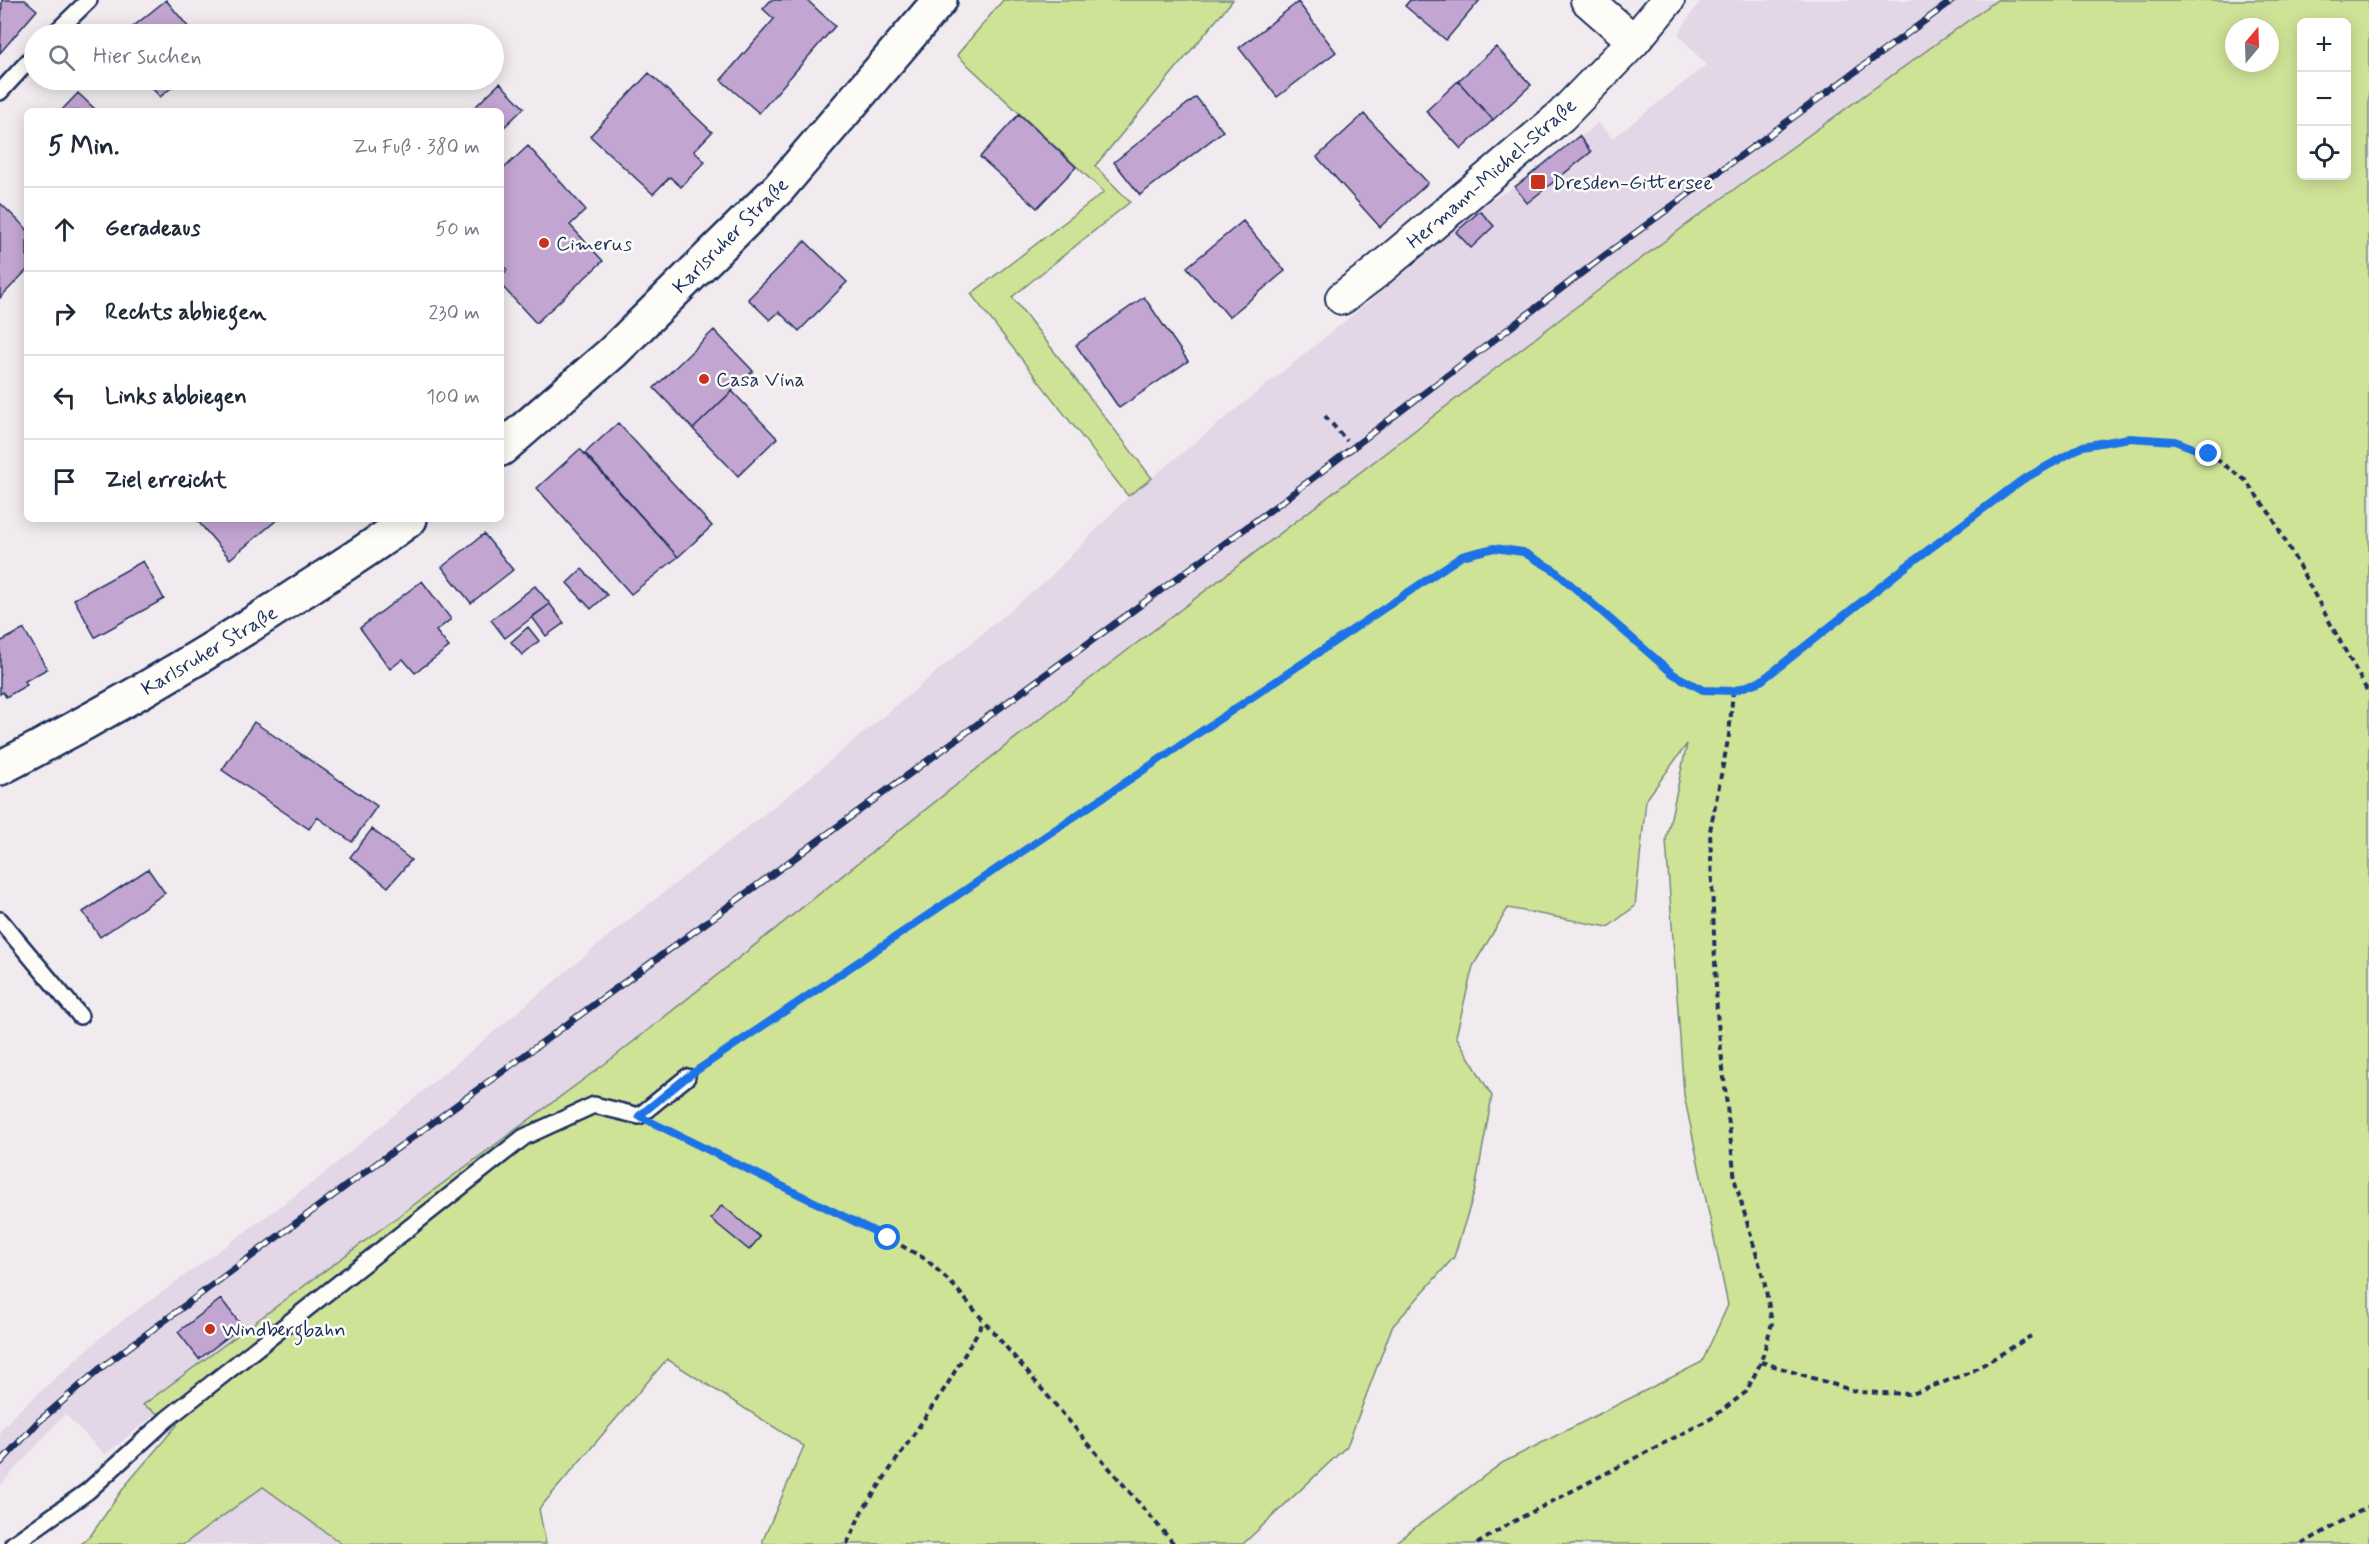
<!DOCTYPE html>
<html lang="de">
<head>
<meta charset="utf-8">
<style>
  body { margin:0; font-family:Mynerve,sans-serif; background:#f6f6f7; color:#1f2937 }
  .controls { position:absolute; right:18px; top:18px; display:grid; overflow:hidden; border-radius:9px; box-shadow:0 3px 15px #0003 }
  .controls button { width:54px; height:54px; display:grid; place-items:center; padding:0; border:0; border-bottom:2px solid #e0e1e3; background:#fff; color:#1f2937; font:30px sans-serif }
  .compass { position:absolute; left:2225px; top:18px; width:54px; height:54px; border-radius:50%; background:#fff; box-shadow:0 3px 15px #0003; rotate:19deg }
  .stop { position:absolute; width:18px; height:18px; margin:-14px; border:4px solid #1a73e8; border-radius:50%; background:#fff }
  .stop.end { background:#1a73e8; border-color:#fff; box-shadow:0 2px 6px #0008 }
  .list { margin:0; padding:0; list-style:none }
  h2 { display:flex; justify-content:space-between; align-items:center; height:78px; margin:0; padding:0 24px; font-size:26px }
  h2 small { font-size:20px; font-weight:400; color:#747a83 }
  .list li { display:grid; grid-template-columns:39px 1fr auto; gap:18px; align-items:center; box-sizing:border-box; height:84px; padding:0 24px; border-top:2px solid #e0e1e3 }
  .list b { display:block; font-size:22px; white-space:nowrap }
  .list em { font-size:20px; font-style:normal; color:#747a83 }
  .icon { flex:none; width:33px; height:33px; fill:none; stroke:currentColor; stroke-width:2; stroke-linecap:round; stroke-linejoin:round }
  .map { position:relative; flex:none; width:2369px; height:1544px; overflow:hidden }
  .search { position:absolute; background:#fff; box-shadow:0 3px 15px #0003; left:24px; top:24px; width:480px; height:66px; display:flex; align-items:center; gap:15px; box-sizing:border-box; padding:0 21px; border-radius:33px; color:#747a83; font-size:22px }
  .panel { position:absolute; background:#fff; box-shadow:0 3px 15px #0003; left:24px; top:108px; width:480px; height:414px; border-radius:9px }
  .map>svg:first-child { display:block }
  .built { fill:#e3d6e6 }
  .green { fill:#cfe397; stroke:#75897a; stroke-width:1.5; fill-rule:evenodd }
  .building { fill:#c3a5d1; stroke:#1b2f5e; stroke-width:1.5 }
  .lines { fill:none; stroke-linecap:round; stroke-linejoin:round }
  .service-casing { stroke:#1b2f5e; stroke-width:20 }
  .minor-casing { stroke:#1b2f5e; stroke-width:36 }
  .secondary-casing { stroke:#1b2f5e; stroke-width:38 }
  .path { stroke:#1b2f5e; stroke-width:4; stroke-dasharray:6 4.5; stroke-linecap:butt }
  .service { stroke:#fdfcf7; stroke-width:15 }
  .minor { stroke:#fdfcf7; stroke-width:32 }
  .secondary { stroke:#fdfcf7; stroke-width:33 }
  .rail-casing { stroke:#1b2f5e; stroke-width:7 }
  .rail { stroke:#fdfcf7; stroke-width:4.5; stroke-dasharray:14; stroke-linecap:butt }
  .route { stroke:#1a73e8; stroke-width:8 }
  .poi-dot { fill:#c8321e; stroke:#fdfcf7; stroke-width:2 }
  .labels { text-anchor:middle; stroke-width:5; stroke-linejoin:round; paint-order:stroke }
  .street-label { font-size:20px; fill:#1b2f5e; stroke:#fdfcf7 }
  .poi-label { font-size:20px; fill:#1b2f5e; stroke:#fdfcf7; text-anchor:start }
</style>
</head>
<body>
<div class="map">
<svg width="2369" height="1544" viewBox="0 0 2369 1544">
  <rect width="100%" height="100%" fill="#f1ebef"/>
  <filter id="ink" filterUnits="userSpaceOnUse"><feTurbulence type="fractalNoise" baseFrequency=".0167" numOctaves="2"/><feDisplacementMap in="SourceGraphic" scale="12" xChannelSelector="R" yChannelSelector="G"/><feConvolveMatrix kernelMatrix="1 2 1 2 8 2 1 2 1" color-interpolation-filters="sRGB"/></filter>
  <g filter="url(#ink)">
    <!-- built -->
    <path class="built" d="M1701 0H1997L1752 176 1576 307 1086 682 614 1057 144 1404 157 1413 105 1455 65 1414 0 1486V1431L15 1414 107 1332 315 1181 617 929 795 790 1049 578 1129 496 1392 283 1483 204 1515 187 1598 123 1613 138 1706 65 1678 34Z
      M263 1487 342 1544H184Z"/>
    <!-- green -->
    <path class="green" d="M1003 0H1233L1095 166 1130 202 1012 297 1152 478 1128 496 971 294 1104 192 957 55Z
      M1997 0H2369V1544H1393L1502 1463 1702 1362 1728 1305 1684 1095 1666 840 1687 744 1646 800 1635 906 1608 927 1508 908 1473 966 1456 1036 1492 1096 1475 1190 1454 1257 1392 1327 1347 1446 1243 1544H763V1540L804 1446 667 1359 539 1509 546 1544H342L263 1487 184 1544H81L91 1535 125 1486 177 1425 143 1405 614 1057 1086 682 1576 307 1752 176ZM2302 22H2346V176H2302ZM2234 27H2270V63H2234Z"/>
    <!-- building -->
    <path class="building" d="M2 0H25L37 10 0 53Z
      M166 0 194 34H124Z
      M771 0H807L835 26 759 113 721 80 774 19 763 9Z
      M1410 0H1480L1446 40 1405 6Z
      M1298 2 1336 52 1277 97 1239 48Z
      M1496 47 1531 85 1493 120 1458 81Z
      M649 73 712 132 694 151 705 162 681 187 670 177 653 194 590 136Z
      M145 80H181L160 97Z
      M1458 81 1493 120 1461 149 1426 111Z
      M500 83 524 108 501 130V111H479L475 107Z
      M78 93 97 111H61Z
      M1196 97 1223 131 1140 195 1114 162Z
      M1019 114 1076 167 1037 208 980 157Z
      M1364 114 1428 183 1380 227 1317 157Z
      M1579 136 1591 152 1527 203 1515 187Z
      M528 146 586 210 570 225 603 261 536 323 501 285V276L507 270 501 264V171Z
      M0 203 27 229V270L0 298Z
      M1480 211 1494 226 1471 248 1456 232Z
      M1243 221 1285 271 1229 317 1187 267Z
      M805 241 847 282 799 331 779 312 770 320 748 299Z
      M1144 297 1188 361 1119 408 1076 345Z
      M714 330 753 371 693 429 654 388Z
      M732 391 777 438 738 476 693 429Z
      M618 423 712 526 678 557 585 453Z
      M580 449 678 557 631 594 537 488Z
      M196 519H278L230 559Z
      M484 534 513 570 471 603 442 567Z
      M143 561 164 599 95 637 74 599Z
      M582 569 607 595 591 609 567 583Z
      M422 581 451 619 436 631 449 647 415 673 403 659 390 669 360 628Z
      M535 586 550 604 505 638 491 620Z
      M550 604 564 623 546 636 532 617Z
      M528 627 539 641 522 655 511 642Z
      M24 629 47 669 25 681 27 685 6 697 3 692 0 694V642Z
      M254 722 377 806 352 842 317 817 309 829 222 770Z
      M372 829 411 860 388 887 350 857Z
      M148 869 165 893 100 937 83 912Z
      M722 1205 760 1237 749 1250 711 1219Z
      M221 1299 242 1326 199 1359 178 1332Z"/>
    <g class="lines">
      <!-- service casing -->
      <g class="service-casing">
        <path id="service" d="M54 34 89 0
          M0 92 34 55
          M0 920 80 1016
          M13 1544 88 1491 167 1419 524 1137 594 1105 639 1116 687 1077"/>
      </g>
      <!-- minor casing -->
      <g class="minor-casing">
        <path id="minor" d="M1587 0 1634 41
          M1342 298 1375 273 1561 116 1634 41 1668 0"/>
      </g>
      <!-- secondary casing -->
      <g class="secondary-casing">
        <path id="secondary" d="M501 449 613 352 779 188 940 0
          M0 768C103 715 203 657 300 593 337 569 375 546 410 519"/>
      </g>
      <!-- path -->
      <path class="path" d="M1325 416 1347 441
        M708 1063 1462 556 1494 548 1523 552 1554 570 1673 674 1703 690 1733 691 1761 681 1908 565 2022 480 2083 446 2129 438 2175 441 2209 454 2245 480 2271 515 2369 694
        M666 1129 888 1238 927 1260 954 1286 1174 1544
        M1761 1362 1858 1392 1912 1394 1971 1372 2031 1336
        M847 1544 862 1511 947 1385 984 1321
        M1477 1544 1507 1525 1712 1418 1746 1392 1761 1362 1772 1323 1764 1280 1735 1181 1717 1013 1710 831 1729 735 1733 691
        M2302 1544 2369 1506"/>
      <!-- service -->
      <use href="#service" class="service"/>
      <!-- minor -->
      <use href="#minor" class="minor"/>
      <!-- secondary -->
      <use href="#secondary" class="secondary"/>
      <!-- rail casing -->
      <g class="rail-casing">
        <path id="rail" d="M0 1463 37 1423 102 1367 354 1180 1284 500 1604 256 1953 0"/>
      </g>
      <!-- rail -->
      <use href="#rail" class="rail"/>
    </g>
  </g>
  <g class="lines" filter="url(#ink)">
    <!-- route -->
    <path class="route" d="M888 1238 639 1116 687 1077 1462 556 1494 548 1523 552 1554 570 1673 674 1703 690 1733 691 1761 681 1908 565 2022 480 2083 446 2129 438 2175 441 2209 454"/>
  </g>
  <!-- markers -->
  <g class="poi-dot">
    <rect x="1530" y="174" width="16" height="16" rx="3"/>
    <circle cx="544" cy="243" r="6"/>
    <circle cx="704" cy="379" r="6"/>
    <circle cx="210" cy="1329" r="6"/>
  </g>
  <g class="labels">
    <!-- street labels -->
    <g class="street-label">
      <text transform="translate(1491 173) rotate(-41)" y="7">Hermann-Michel-Straße</text>
      <text transform="translate(730 235) rotate(-45)" y="7">Karlsruher Straße</text>
      <text transform="translate(209 650) rotate(-31)" y="7">Karlsruher Straße</text>
    </g>
    <!-- poi labels -->
    <g class="poi-label">
      <text x="1552" y="189">Dresden-Gittersee</text>
      <text x="556" y="250">Cimerus</text>
      <text x="716" y="386">Casa Vina</text>
      <text x="222" y="1336">Windbergbahn</text>
    </g>
  </g>
</svg>
<div class="controls">
<button>+</button>
<button>−</button>
<button><svg class="icon" aria-label="locate" viewBox="0 0 24 24"><circle cx="12" cy="12" r="6"/><path d="M12 2v4M12 18v4M2 12h4M18 12h4"/></svg></button>
</div>
<svg class="compass" viewBox="-18 -18 36 36"><path d="M0-13l5 13h-10z" fill="#e53935"/><path d="M0 13l5-13h-10z" fill="#747a83"/></svg>
<div class="stop" style="left:888px;top:1238px"></div>
<div class="stop end" style="left:2209px;top:454px"></div>
<div class="search"><svg class="icon" aria-label="search" viewBox="0 0 24 24"><circle cx="10" cy="10" r="6"/><path d="M15 15l6 6"/></svg>Hier suchen</div>
<section class="panel">
<h2>5 Min.<small>Zu Fuß · 380 m</small></h2>
<ul class="list">
<li><svg class="icon" aria-label="ahead" viewBox="0 0 24 24"><path d="M12 20V5M6 11l6-6 6 6"/></svg><div><b>Geradeaus</b></div><em>50 m</em></li>
<li><svg class="icon" aria-label="right" viewBox="0 0 24 24"><path d="M7 20v-9h11M14 6l5 5-5 5"/></svg><div><b>Rechts abbiegen</b></div><em>230 m</em></li>
<li><svg class="icon" aria-label="left" viewBox="0 0 24 24"><path d="M17 20v-9H6M10 6l-5 5 5 5"/></svg><div><b>Links abbiegen</b></div><em>100 m</em></li>
<li><svg class="icon" aria-label="arrive" viewBox="0 0 24 24"><path d="M6 21V4h12l-3 4 3 4H6"/></svg><div><b>Ziel erreicht</b></div></li>
</ul>
</section>
</div>
</body>
</html>
